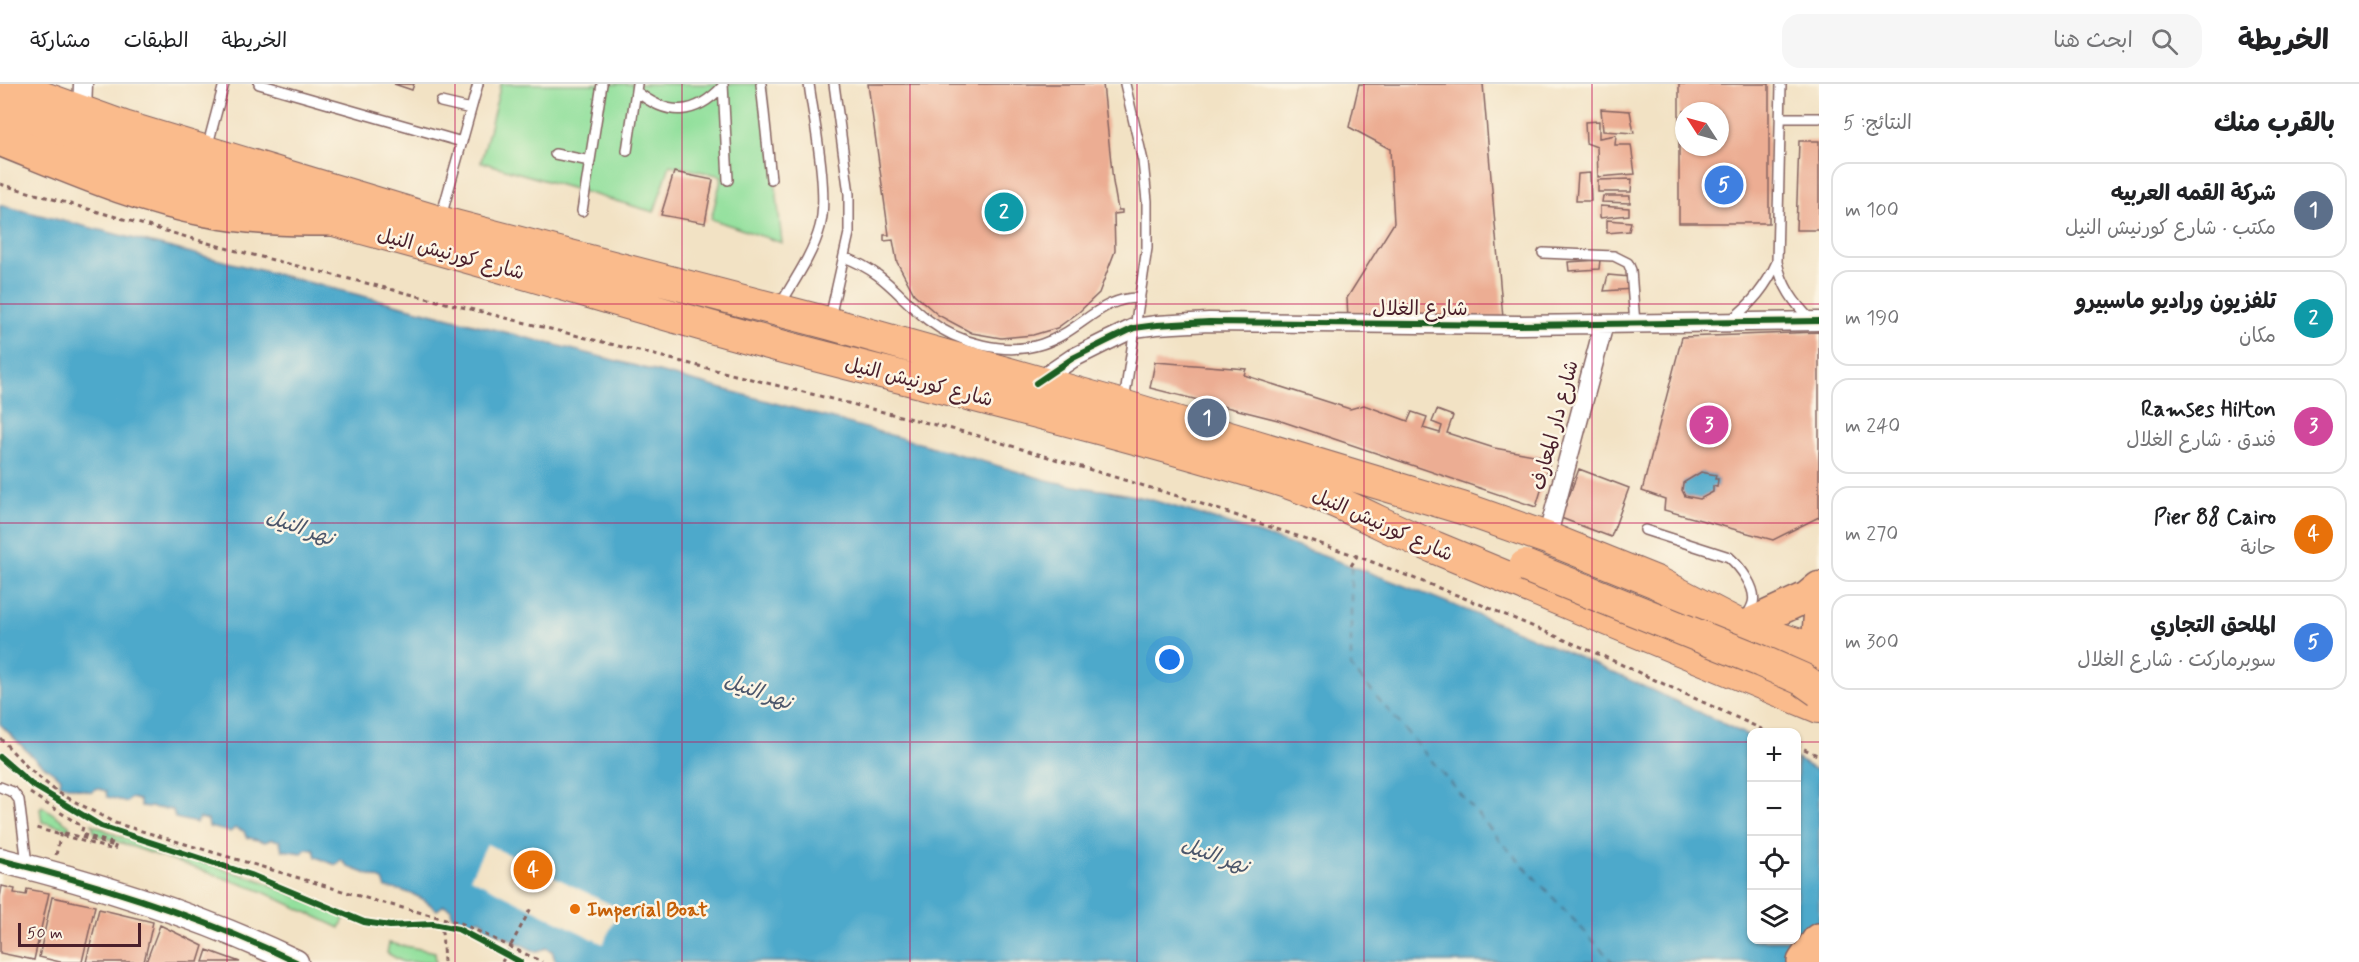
<!DOCTYPE html>
<html lang="ar">
<head>
<meta charset="utf-8">
<style>
  body { margin:0; font-family:Mynerve,"Playpen Sans Arabic",sans-serif; background:#f6f6f6; color:#202124; direction:rtl }
  .controls { position:absolute; right:18px; bottom:18px; display:grid; overflow:hidden; border-radius:12px; box-shadow:0 2px 4px #0004 }
  .controls button { width:54px; height:54px; display:grid; place-items:center; padding:0; border:0; border-bottom:2px solid #e0e0e0; background:#fff; color:#202124; font:30px sans-serif }
  .compass { position:absolute; left:1675px; top:18px; width:54px; height:54px; border-radius:50%; background:#fff; box-shadow:0 2px 4px #0004; rotate:306deg }
  .scale { position:absolute; left:18px; bottom:15px; width:123px; box-sizing:border-box; padding-left:6px; border:3px solid #4a1f2b; border-top:0; font-size:16px; line-height:21px; white-space:nowrap; color:#4a1f2b; -webkit-text-stroke:4px #fcf5e5; paint-order:stroke }
  .you { position:absolute; left:1170px; top:576px; width:21px; height:21px; margin:-15px; border:4px solid #fff; border-radius:50%; background:#1a73e8; box-shadow:0 0 0 9px #1a73e833 }
  .badge { display:grid; place-items:center; width:39px; height:39px; border-radius:50%; background:#1a73e8; color:#fff; font-size:20px; font-weight:700 }
  .pin { position:absolute; translate:-50% -50%; border:3px solid #fff; box-shadow:0 2px 6px #0006 }
  .list { margin:0; padding:0; list-style:none }
  h2 { display:flex; justify-content:space-between; align-items:center; height:78px; margin:0; padding:0 24px; font-size:26px }
  h2 small { font-size:20px; font-weight:400; color:#757577 }
  .list li { display:grid; grid-template-columns:39px 1fr auto; gap:18px; align-items:center; box-sizing:border-box; height:96px; margin:0 12px 12px; padding:0 12px; border:2px solid #e0e0e0; border-radius:18px }
  .list b { display:block; font-size:22px; white-space:nowrap }
  .list p { margin:0; font-size:20px; white-space:nowrap; color:#757577 }
  .list em { font-size:20px; font-style:normal; color:#757577 }
  .icon { flex:none; width:33px; height:33px; fill:none; stroke:currentColor; stroke-width:2; stroke-linecap:round; stroke-linejoin:round }
  .map { position:relative; flex:none; width:1819px; height:878px; overflow:hidden; direction:ltr }
  header { display:flex; align-items:center; gap:36px; box-sizing:border-box; height:84px; padding:0 30px; background:#fff; border-bottom:2px solid #e0e0e0 }
  header strong { font-size:28px }
  nav { display:flex; gap:33px; margin-inline-start:auto; font-size:21px }
  .search { width:420px; height:54px; background:#f6f6f6; display:flex; align-items:center; gap:15px; box-sizing:border-box; padding:0 21px; border-radius:18px; color:#757577; font-size:22px }
  main { display:flex }
  aside { flex:1; background:#fff }
  .map>svg:first-child { display:block }
  .green { fill:#93e09d; stroke:#6e8064; stroke-width:1.5 }
  .water { fill:#4da9cb; stroke:#4c647b; stroke-width:1.5 }
  .pier { fill:#f2e2c4 }
  .lines { fill:none; stroke-linecap:round; stroke-linejoin:round }
  .ferry { stroke:#4b566b; stroke-width:1.5; stroke-dasharray:8 6; stroke-linecap:butt }
  .building { fill:#ecad93; fill-rule:evenodd }
  .service-casing { stroke:#856361; stroke-width:12 }
  .minor-casing { stroke:#856361; stroke-width:21 }
  .tertiary-casing { stroke:#856361; stroke-width:27 }
  .primary-casing { stroke:#856361; stroke-width:33 }
  .trunk-casing { stroke:#856361; stroke-width:34 }
  .motorway-casing { stroke:#856361; stroke-width:36 }
  .path { stroke:#856361; stroke-width:3; stroke-dasharray:4.5 4.5; stroke-linecap:butt }
  .service { stroke:#fff; stroke-width:9 }
  .minor { stroke:#fff; stroke-width:18 }
  .tertiary { stroke:#fff; stroke-width:24 }
  .primary { stroke:#fabb8c; stroke-width:30 }
  .trunk { stroke:#fabb8c; stroke-width:32 }
  .motorway { stroke:#fabb8c; stroke-width:33 }
  .trunk-bridge-casing { stroke:#856361; stroke-width:34; stroke-linecap:butt }
  .path-bridge { stroke:#856361; stroke-width:3; stroke-dasharray:4.5 4.5; stroke-linecap:butt }
  .trunk-bridge { stroke:#fabb8c; stroke-width:32 }
  .cycleway-casing { stroke:#fcf5e5; stroke-width:10 }
  .cycleway { stroke:#1b5e20; stroke-width:6 }
  .grid { fill:none; stroke:#c2185b; stroke-width:1.5; stroke-opacity:0.55 }
  .food-dot { fill:#e8710a; stroke:#fcf5e5; stroke-width:2 }
  .labels { text-anchor:middle; stroke-width:5; stroke-linejoin:round; paint-order:stroke }
  .street-label { font-size:20px; fill:#4a1f2b; stroke:#fcf5e5 }
  .food-label { font-size:20px; font-weight:bold; fill:#c56008; stroke:#fcf5e5; text-anchor:start }
  .water-label { font-size:21px; font-style:italic; fill:#4b566b; stroke:#fcf5e5 }
</style>
</head>
<body>
<header>
<strong>الخريطة</strong>
<div class="search"><svg class="icon" aria-label="search" viewBox="0 0 24 24"><circle cx="10" cy="10" r="6"/><path d="M15 15l6 6"/></svg>ابحث هنا</div>
<nav><a>الخريطة</a><a>الطبقات</a><a>مشاركة</a></nav>
</header>
<main>
<aside>
<h2>بالقرب منك<small>النتائج: 5</small></h2>
<ul class="list">
<li><span class="badge" style="background:#5c6f8a">1</span><div><b>شركة القمه العربيه</b><p>مكتب · شارع كورنيش النيل</p></div><em>100 m</em></li>
<li><span class="badge" style="background:#0f9aa8">2</span><div><b>تلفزيون وراديو ماسبيرو</b><p>مكان</p></div><em>190 m</em></li>
<li><span class="badge" style="background:#d1479c">3</span><div><b>Ramses Hilton</b><p>فندق · شارع الغلال</p></div><em>240 m</em></li>
<li><span class="badge" style="background:#e8710a">4</span><div><b>Pier 88 Cairo</b><p>حانة</p></div><em>270 m</em></li>
<li><span class="badge" style="background:#3f7fe0">5</span><div><b>الملحق التجاري</b><p>سوبرماركت · شارع الغلال</p></div><em>300 m</em></li>
</ul>
</aside>
<div class="map">
<svg width="1819" height="878" viewBox="0 0 1819 878">
  <rect width="100%" height="100%" fill="#fcf5e5"/>
  <filter id="ink" filterUnits="userSpaceOnUse"><feTurbulence type="fractalNoise" baseFrequency=".0167" numOctaves="2"/><feDisplacementMap in="SourceGraphic" scale="12" xChannelSelector="R" yChannelSelector="G"/><feConvolveMatrix kernelMatrix="1 2 1 2 8 2 1 2 1" color-interpolation-filters="sRGB"/></filter>
  <filter id="wash" filterUnits="userSpaceOnUse"><feTurbulence type="fractalNoise" baseFrequency=".008" numOctaves="4" result="noise"/><feDisplacementMap in="SourceGraphic" scale="24" xChannelSelector="R" yChannelSelector="G"/><feGaussianBlur stdDeviation="1.35" result="paint"/><feColorMatrix in="noise" values="0 0 0 0 0 0 0 0 0 0 0 0 0 0 0 0 0 1.4 0 .05"/><feComposite in="paint" operator="in"/></filter>
  <g filter="url(#wash)">
    <rect width="100%" height="100%" fill="#f2e2c4"/>
    <!-- green -->
    <path class="green" d="M501 0H765L782 159 711 135 722 92 670 81 654 128 481 78Z
      M42 722 69 741 70 745 42 738 40 725Z
      M92 740 118 752 262 797 345 833 340 844 259 806 95 750Z
      M389 859 435 868 436 878H403L387 869Z"/>
    <!-- water -->
    <path class="water" d="M0 121C349 209 699 293 1043 395 1079 405 1116 406 1152 416 1358 477 1558 559 1751 653L1752 856H1796L1797 675 1819 688V878H558L555 876 552 867 546 864 537 868 484 843V838L479 835 473 838 452 832 451 825 444 821 437 826C421 812 407 806 386 804L383 796 349 783 341 776 336 781 316 773 314 766 306 765 302 769 282 766 280 757 272 755 265 758 246 753 244 747 235 744 230 748 209 743 208 736 200 734 196 739 175 734 173 726 141 722 139 716 131 714 127 718 107 713 106 707 96 704 92 708 60 700 61 694 36 676 0 640Z
      M1701 388 1716 391 1715 395H1718L1717 403H1713V408L1700 415 1685 412 1682 406 1683 399Z"/>
    <!-- pier -->
    <path class="pier" d="M487 760 620 825 603 860 470 794Z"/>
    <g class="lines">
      <!-- ferry -->
      <path class="ferry" d="M1351 482V583L1504 761 1613 878"/>
    </g>
    <g id="blocks">
      <!-- building -->
      <path class="building" d="M394 0H414L412 6Z
        M868 0H1103L1113 98 1118 126H1122V129L1114 130 1115 167 1099 209 1079 228 1057 244 1033 251 1001 254 972 249 938 231 914 210 897 178 893 156 884 157V151H889Z
        M1359 0H1483L1503 234 1348 237 1347 214 1394 139 1390 65 1349 43Z
        M1679 0H1769V139H1679ZM1684 27H1720V63H1684Z
        M1601 25 1630 27 1634 49 1603 47Z
        M1599 37V54L1616 51 1615 61H1631L1635 90 1598 93 1597 63 1586 59 1585 38Z
        M1799 57H1819V146H1796Z
        M674 88 713 96 705 139 661 131Z
        M1590 89 1591 117H1576L1578 90Z
        M1632 95 1631 108H1598V96Z
        M1603 112H1630V119L1602 118Z
        M1600 122 1629 124V131L1600 134Z
        M1607 136 1631 138 1629 147 1607 149Z
        M1600 176 1599 185 1569 187 1568 178Z
        M1608 191 1630 193 1633 205 1604 207Z
        M1819 248V433L1773 456 1664 426 1665 415 1642 407 1682 253ZM1701 388 1716 391 1715 395H1718L1717 403 1713 402V408L1700 415 1685 412 1682 406 1683 399Z
        M1155 278 1246 285 1244 291 1350 325 1364 321 1408 337 1412 328 1427 333 1423 344 1440 349 1442 342 1432 338 1437 326 1453 332 1447 349 1494 364 1551 374 1536 423 1278 336 1150 304Z
        M1579 385 1629 404 1611 453 1561 434Z
        M2 802 15 805 14 809 26 811 27 805 49 809 34 876 0 869V813Z
        M52 813 95 822 82 878H60L39 873Z
        M99 825 153 838 144 878H86Z
        M160 841 203 862 198 878H146Z
        M207 866 240 878H203Z"/>
    </g>
  </g>
  <g filter="url(#ink)">
    <use href="#blocks" fill-opacity="0" stroke="#856361" stroke-width="1.5"/>
    <g class="lines">
      <!-- service casing -->
      <g class="service-casing">
        <path id="service" d="M259 0 462 58
          M723 0 728 96
          M761 0 771 95
          M1781 0 1777 178C1782 202 1794 219 1811 236
          M636 7C668 33 695 32 723 2
          M441 18 471 25
          M1780 34H1819
          M207 64 224 0
          M627 67 637 0
          M555 70 590 77
          M582 127 602 0
          M441 133 478 0
          M1543 169 1614 172 1628 179 1631 186 1635 240
          M844 173C886 189 896 211 928 236 958 259 1005 272 1042 260 1080 248 1101 212 1140 214
          M780 221C794 197 813 170 820 143 829 109 814 37 809 0
          M830 234 849 149V110L834 0
          M1731 236C1752 219 1766 203 1777 178
          M1124 318 1147 164V117L1143 77 1125 0
          M1645 446 1729 473C1740 483 1757 504 1753 519 1752 523 1749 528 1747 532
          M0 703 13 708 19 716 27 780"/>
      </g>
      <!-- minor casing -->
      <g class="minor-casing">
        <path id="minor" d="M82 28 83 0
          M1036 299 1073 274 1105 258 1134 244 1157 241 1209 238 1520 241 1819 237
          M1547 454 1604 240"/>
      </g>
      <!-- tertiary casing -->
      <g class="tertiary-casing">
        <path id="tertiary" d="M0 776C102 801 201 832 296 878"/>
      </g>
      <!-- primary casing -->
      <g class="primary-casing">
        <path id="primary" d="M1742 543 1807 513 1819 503
          M1819 623 1816 567 1819 531"/>
      </g>
      <!-- trunk casing -->
      <g class="trunk-casing">
        <path id="trunk" d="M5 0 124 43 439 138 828 239 1123 322 1462 424 1547 454 1656 498 1742 543 1819 567
          M0 26C145 87 299 126 450 168 555 197 660 230 765 258 936 303 1108 343 1277 395 1332 412 1383 442 1436 464 1564 517 1692 569 1819 623"/>
      </g>
      <!-- motorway casing -->
      <g class="motorway-casing">
        <path id="motorway" d="M0 55C68 82 136 113 208 126 248 134 287 135 327 135
          M1804 878 1819 856"/>
      </g>
      <!-- path -->
      <path class="path" d="M0 100 229 165 972 350 1184 414 1357 472 1477 519 1605 573 1768 648
        M1351 482 1357 472
        M0 654 28 684 57 708 115 739 376 817 461 839 542 878
        M1796 661 1819 672
        M30 709 83 743 81 750 116 760 114 766 36 744
        M56 771 61 748 115 762
        M511 861 531 824
        M444 878 442 847 445 834"/>
      <!-- service -->
      <use href="#service" class="service"/>
      <!-- minor -->
      <use href="#minor" class="minor"/>
      <!-- tertiary -->
      <use href="#tertiary" class="tertiary"/>
      <!-- primary -->
      <use href="#primary" class="primary"/>
      <!-- trunk -->
      <use href="#trunk" class="trunk"/>
      <!-- motorway -->
      <use href="#motorway" class="motorway"/>
      <!-- trunk-bridge casing -->
      <g class="trunk-bridge-casing">
        <path id="trunk-bridge" d="M1525 482 1761 577 1802 595 1819 607"/>
      </g>
      <!-- path-bridge -->
      <path class="path-bridge" d="M502 878 511 861"/>
      <!-- trunk-bridge -->
      <use href="#trunk-bridge" class="trunk-bridge"/>
      <!-- cycleway casing -->
      <g class="cycleway-casing">
        <path id="cycleway" d="M1036 299 1073 274 1105 258 1134 244 1157 241 1209 238 1520 241 1819 237
          M0 673 31 700 101 742 251 791 364 838 390 842 433 840 458 845 520 878
          M0 776C102 801 201 832 296 878"/>
      </g>
      <!-- cycleway -->
      <use href="#cycleway" class="cycleway"/>
    </g>
  </g>
  <!-- grid -->
  <path class="grid" d="M227 0V878M455 0V878M682 0V878M910 0V878M1137 0V878M1364 0V878M1592 0V878M0 220H1819M0 439H1819M0 658H1752M1796 658H1819"/>
  <!-- markers -->
  <circle class="food-dot" cx="575" cy="825" r="6"/>
  <g class="labels">
    <!-- street labels -->
    <g class="street-label">
      <text transform="translate(451 169) rotate(15)" y="7">شارع كورنيش النيل</text>
      <text x="1420" y="231">شارع الغلال</text>
      <text transform="translate(919 297) rotate(14)" y="7">شارع كورنيش النيل</text>
      <text transform="translate(1554 341) rotate(-75)" y="7">شارع دار المعارف</text>
      <text transform="translate(1383 440) rotate(24)" y="7">شارع كورنيش النيل</text>
    </g>
    <!-- food labels -->
    <g class="food-label">
      <text x="587" y="832">Imperial Boat</text>
    </g>
    <!-- water labels -->
    <g class="water-label">
      <text transform="translate(300 443) rotate(20)" y="7">نهر النيل</text>
      <text transform="translate(758 607) rotate(20)" y="7">نهر النيل</text>
      <text transform="translate(1215 771) rotate(20)" y="7">نهر النيل</text>
    </g>
  </g>
</svg>
<div class="controls">
<button>+</button>
<button>−</button>
<button><svg class="icon" aria-label="locate" viewBox="0 0 24 24"><circle cx="12" cy="12" r="6"/><path d="M12 2v4M12 18v4M2 12h4M18 12h4"/></svg></button>
<button><svg class="icon" aria-label="layers" viewBox="0 0 24 24"><path d="M12 4l9 5-9 5-9-5zM3 14l9 5 9-5"/></svg></button>
</div>
<svg class="compass" viewBox="-18 -18 36 36"><path d="M0-13l5 13h-10z" fill="#e53935"/><path d="M0 13l5-13h-10z" fill="#757577"/></svg>
<div class="scale">50 m</div>
<div class="you"></div>
<div class="pin badge" style="left:1207px;top:334px;background:#5c6f8a">1</div>
<div class="pin badge" style="left:1004px;top:128px;background:#0f9aa8">2</div>
<div class="pin badge" style="left:1709px;top:341px;background:#d1479c">3</div>
<div class="pin badge" style="left:533px;top:786px;background:#e8710a">4</div>
<div class="pin badge" style="left:1724px;top:101px;background:#3f7fe0">5</div>
</div>
</main>
</body>
</html>
